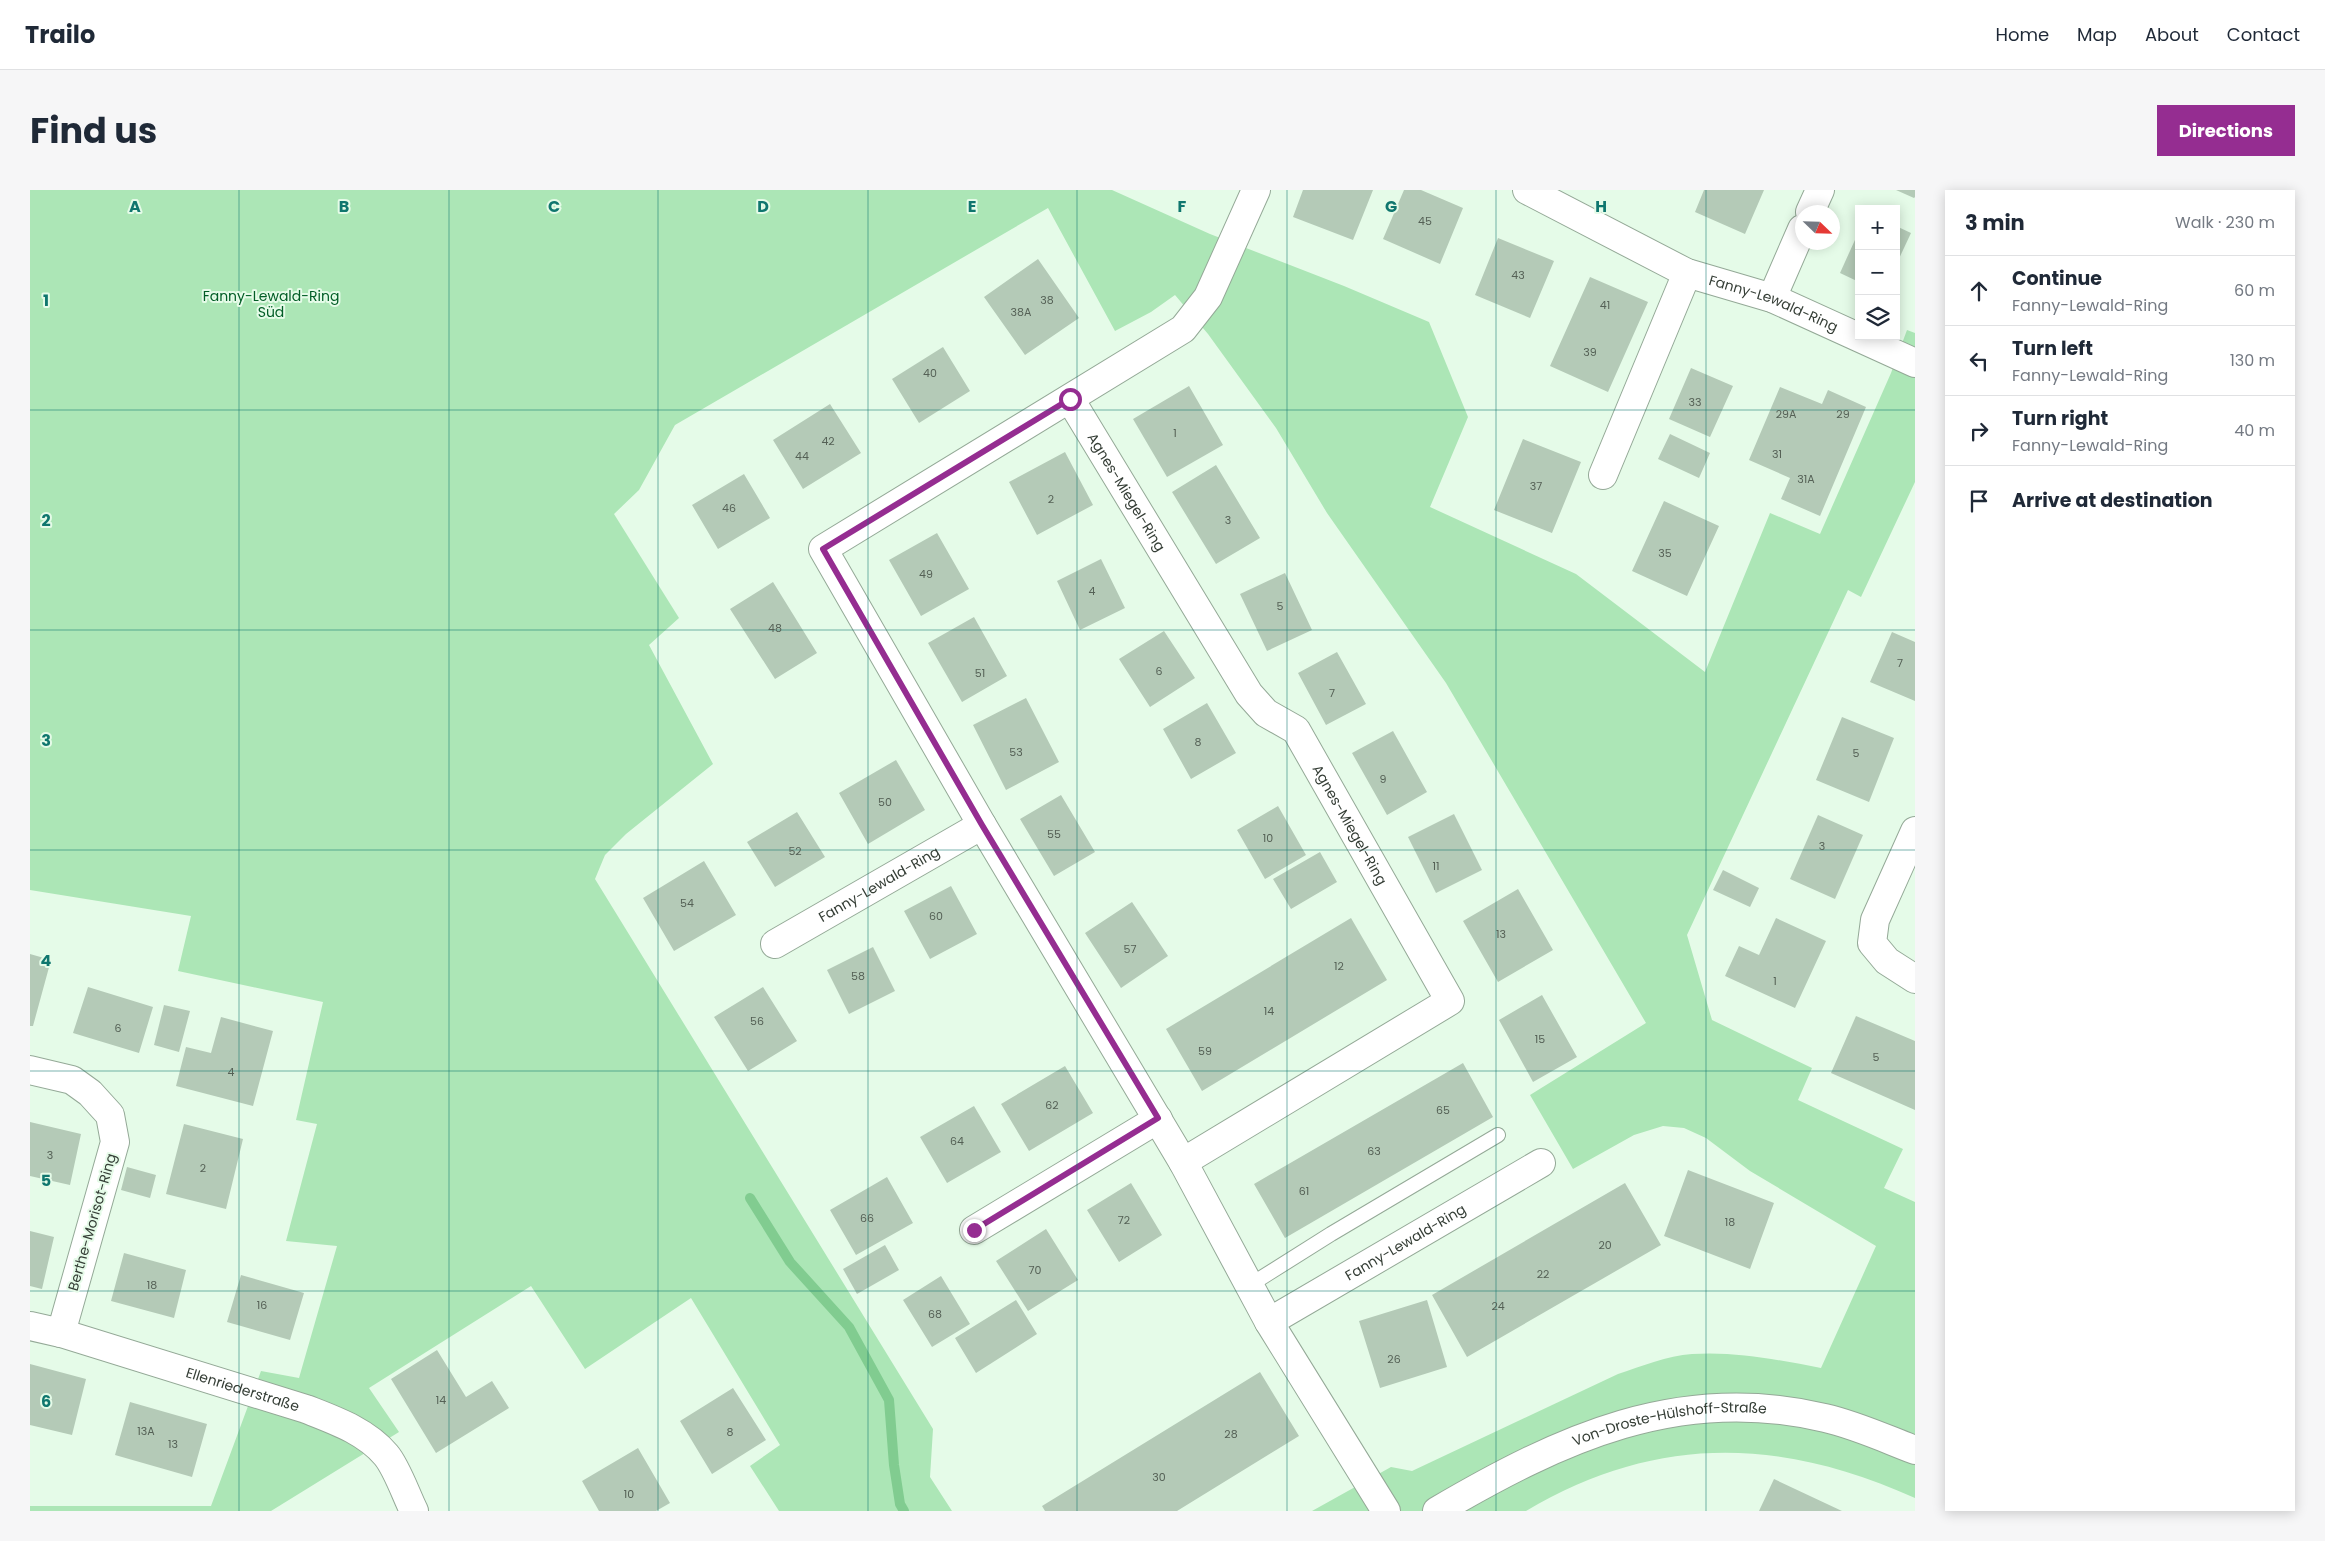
<!DOCTYPE html>
<html lang="en">
<head>
<meta charset="utf-8">
<style>
  body { margin:0; font-family:Poppins,sans-serif; background:#f6f6f7; color:#1f2937 }
  .controls { position:absolute; right:15px; top:15px; display:grid; overflow:hidden; border-radius:0px; box-shadow:0 2px 12px #0003 }
  .controls button { width:45px; height:45px; display:grid; place-items:center; padding:0; border:0; border-bottom:1px solid #e0e1e3; background:#fff; color:#1f2937; font:25px sans-serif }
  .compass { position:absolute; left:1765px; top:15px; width:45px; height:45px; border-radius:50%; background:#fff; box-shadow:0 2px 12px #0003; rotate:113deg }
  .stop { position:absolute; width:15px; height:15px; margin:-11px; border:4px solid #952d91; border-radius:50%; background:#fff }
  .stop.end { background:#952d91; border-color:#fff; box-shadow:0 1px 5px #0008 }
  .list { margin:0; padding:0; list-style:none }
  h2 { display:flex; justify-content:space-between; align-items:center; height:65px; margin:0; padding:0 20px; font-size:21px }
  h2 small { font-size:16px; font-weight:400; color:#747a83 }
  .list li { display:grid; grid-template-columns:32px 1fr auto; gap:15px; align-items:center; box-sizing:border-box; height:70px; padding:0 20px; border-top:1px solid #e0e1e3 }
  .list b { display:block; font-size:19px; white-space:nowrap }
  .list p { margin:0; font-size:16px; white-space:nowrap; color:#747a83 }
  .list em { font-size:16px; font-style:normal; color:#747a83 }
  .icon { flex:none; width:28px; height:28px; fill:none; stroke:currentColor; stroke-width:2; stroke-linecap:round; stroke-linejoin:round }
  .map { position:relative; flex:none; width:1885px; height:1321px; overflow:hidden; border-radius:0px }
  header { display:flex; align-items:center; gap:30px; box-sizing:border-box; height:70px; padding:0 25px; background:#fff; border-bottom:1px solid #e0e1e3 }
  header strong { font-size:24px }
  nav { display:flex; gap:28px; margin-inline-start:auto; font-size:18px }
  .intro { display:flex; align-items:center; justify-content:space-between; box-sizing:border-box; height:120px; padding:0 30px }
  h1 { margin:0; font-size:35px }
  .button { padding:12px 22px; border-radius:0px; background:#952d91; color:#fff; font-size:18px; font-weight:700 }
  main { display:flex; gap:30px; padding:0 30px }
  aside { flex:1; background:#fff; border-radius:0px; box-shadow:0 2px 12px #0003 }
  .map>svg:first-child { display:block }
  .green { fill:#ace6b6 }
  .lines { fill:none; stroke-linecap:round; stroke-linejoin:round }
  .stream { stroke:#81cc90; stroke-width:10 }
  .building { fill:#b4cab7 }
  .lane-casing { stroke:#94a997; stroke-width:16 }
  .street-casing { stroke:#94a997; stroke-width:30 }
  .lane { stroke:#fff; stroke-width:14 }
  .street { stroke:#fff; stroke-width:28 }
  .route { stroke:#952d91; stroke-width:6 }
  .grid { fill:none; stroke:#0f766e; stroke-width:1; stroke-opacity:0.55 }
  .labels { text-anchor:middle; stroke-width:4; stroke-linejoin:round; paint-order:stroke }
  .number-label { font-size:11px; fill:#556156 }
  .park-label { font-size:14px; fill:#025d26; stroke:#e5fbe8 }
  .street-label { font-size:14px; fill:#353e36; stroke:#e5fbe8 }
  .grid-label { font-size:16px; text-anchor:middle; font-weight:bold; fill:#0f766e; stroke:#e5fbe8; stroke-width:4; stroke-linejoin:round; paint-order:stroke }
</style>
</head>
<body>
<header>
<strong>Trailo</strong>
<nav><a>Home</a><a>Map</a><a>About</a><a>Contact</a></nav>
</header>
<div class="intro"><h1>Find us</h1><a class="button">Directions</a></div>
<main>
<div class="map">
<svg width="1885" height="1321" viewBox="0 0 1885 1321">
  <rect width="100%" height="100%" fill="#e5fbe8"/>
  <!-- green -->
  <path class="green" d="M0 0H1082L1180 44 1314 96 1399 132 1438 227 1400 317 1546 384 1675 482 1740 323 1790 344 1861 183 1877 140 1885 143V292L1831 407 1818 400 1657 745 1682 830 1782 878 1768 910 1873 959 1854 998 1885 1012V1308C1749 1247 1626 1244 1496 1321H1282L1361 1277 1382 1281 1588 1184C1612 1176 1637 1166 1662 1164 1705 1161 1749 1170 1791 1178L1846 1056 1720 981 1676 948 1654 938 1633 936 1604 945 1543 979 1500 905 1616 833 1416 493 1297 323 1246 238 1178 144 1145 105 1121 122 1085 141 1018 18 645 235 609 300 584 324 649 428 619 455 683 574 596 644 575 665 565 689 903 1239 900 1287 922 1321H749L720 1276 750 1255 661 1108 555 1179 501 1096 339 1198 369 1242 241 1321H0V1316H181L231 1181 269 1188 307 1056 256 1051 287 934 266 930 293 812 148 781 161 726 0 700Z"/>
  <g class="lines">
    <!-- stream -->
    <path class="stream" d="M720 1008 760 1072 819 1137 859 1210 864 1275 870 1314 874 1321"/>
  </g>
  <!-- building -->
  <path class="building" d="M1273 0H1343L1323 50 1263 27Z
    M1374 0H1391L1433 18 1410 74 1353 49Z
    M1674 0H1734L1715 44 1665 22Z
    M1866 0H1885V7L1884 8Z
    M1866 36 1881 43 1866 75Z
    M1829 41V92L1810 83Z
    M1468 48 1524 71 1500 128 1445 105Z
    M1008 69 1049 128 995 165 954 107Z
    M1560 87 1618 112 1578 202 1520 176Z
    M913 157 940 201 889 233 862 189Z
    M1661 178 1703 196 1680 247 1639 229Z
    M1159 196 1193 255 1137 287 1103 229Z
    M1750 197 1792 214 1798 200 1836 217 1790 326 1751 309 1760 288 1719 270Z
    M800 214 831 263 773 299 743 250Z
    M1640 244 1680 263 1669 288 1628 269Z
    M1493 249 1551 272 1522 343 1464 320Z
    M1035 262 1063 315 1007 345 979 292Z
    M1186 275 1230 348 1186 374 1142 302Z
    M714 284 740 328 688 359 662 315Z
    M1634 311 1689 336 1657 406 1602 381Z
    M907 343 939 399 891 426 859 370Z
    M1071 369 1095 418 1050 440 1027 391Z
    M1255 383 1282 440 1237 461 1210 404Z
    M743 392 787 463 745 489 700 419Z
    M944 427 977 486 932 512 898 453Z
    M1134 441 1165 488 1120 517 1089 469Z
    M1862 442 1885 452V511L1840 492Z
    M1307 462 1336 514 1296 535 1268 483Z
    M996 508 1029 572 976 600 943 535Z
    M1177 513 1206 563 1161 589 1133 539Z
    M1812 527 1864 548 1839 612 1786 590Z
    M1363 541 1397 602 1357 625 1322 563Z
    M866 570 895 620 838 654 809 603Z
    M1031 605 1065 662 1024 686 990 629Z
    M1248 616 1276 665 1235 689 1207 640Z
    M767 622 795 667 745 697 717 652Z
    M1424 624 1452 680 1406 703 1378 647Z
    M1788 625 1833 645 1805 709 1760 689Z
    M1290 662 1307 692 1261 719 1243 689Z
    M674 671 706 725 644 761 613 708Z
    M1693 680 1729 698 1720 717 1683 700Z
    M921 696 947 744 900 769 874 721Z
    M1488 699 1523 760 1468 792 1433 731Z
    M1102 712 1138 766 1091 798 1055 743Z
    M1321 728 1357 790 1172 901 1136 839Z
    M1746 728 1796 751 1765 818 1695 786 1709 756 1729 765Z
    M843 757 865 801 819 824 797 780Z
    M0 764 21 770 3 836H0Z
    M58 797 123 817 109 863 43 843Z
    M733 797 767 851 718 881 684 827Z
    M1512 805 1547 867 1503 892 1469 830Z
    M134 815 160 821 149 862 124 855Z
    M1826 826 1885 851V920L1801 883Z
    M191 827 243 841 223 916 146 896 156 857 181 863Z
    M1433 873 1463 927 1255 1048 1224 994Z
    M1035 876 1063 923 999 961 971 914Z
    M944 916 971 962 917 993 890 947Z
    M0 932 51 944 40 995 0 986Z
    M154 934 213 949 196 1019 136 1004Z
    M97 977 126 985 120 1008 91 1000Z
    M1658 980 1744 1013 1720 1079 1634 1046Z
    M857 987 883 1033 826 1065 800 1020Z
    M1101 993 1132 1045 1089 1072 1057 1020Z
    M1595 993 1631 1055 1437 1167 1402 1105Z
    M1016 1039 1048 1090 998 1121 966 1071Z
    M0 1041 24 1047 12 1099 0 1096Z
    M855 1055 869 1080 827 1104 813 1079Z
    M94 1063 156 1080 144 1128 81 1111Z
    M211 1085 274 1103 260 1150 197 1132Z
    M911 1086 940 1134 902 1157 873 1110Z
    M986 1110 1007 1144 946 1183 925 1148Z
    M1397 1110 1417 1177 1350 1198 1329 1131Z
    M407 1160 436 1207 462 1191 479 1218 406 1263 361 1189Z
    M0 1174 56 1189 42 1245 0 1235Z
    M1230 1182 1269 1246 1147 1321H1015L1012 1316Z
    M703 1198 736 1250 682 1284 650 1231Z
    M100 1212 177 1234 162 1287 85 1265Z
    M608 1258 640 1313 626 1321H569L552 1291Z
    M1744 1289 1812 1321H1729Z"/>
  <g class="lines">
    <!-- lane casing -->
    <g class="lane-casing">
      <path id="lane" d="M1220 1095 1301 1044 1468 945"/>
    </g>
    <!-- street casing -->
    <g class="street-casing">
      <g id="street">
        <path d="M1226 0 1178 107 1153 139 793 359 952 635 1153 972 1239 1132 1356 1321"/>
        <path id="s1" d="M1497 0 1657 83 1742 108 1885 173"/>
        <path d="M1780 22 1790 0"/>
        <path d="M1742 108 1772 39"/>
        <path id="s2" d="M1040 209 1219 504 1236 523 1266 540 1420 811 1153 972"/>
        <path d="M1573 285 1657 83"/>
        <path d="M1885 641 1845 730 1842 753 1857 771 1885 789"/>
        <path id="s3" d="M745 754 952 635"/>
        <path d="M0 880 42 890 60 903 80 925 85 952 31 1143"/>
        <path d="M944 1040 1128 929"/>
        <path id="s4" d="M1239 1132 1511 973"/>
        <path id="s5" d="M0 1136 31 1143 276 1219C304 1230 336 1241 356 1265 367 1278 376 1305 384 1321"/>
        <path id="s6" d="M1407 1321C1530 1249 1649 1193 1795 1228 1826 1235 1856 1249 1885 1260"/>
      </g>
    </g>
    <!-- lane -->
    <use href="#lane" class="lane"/>
    <!-- street -->
    <use href="#street" class="street"/>
  </g>
  <g class="lines">
    <!-- route -->
    <path class="route" d="M944 1040 1128 928 952 635 793 359 1040 209"/>
  </g>
  <!-- grid -->
  <path class="grid" d="M209 0V1321M419 0V1321M628 0V1321M838 0V1321M1047 0V1321M1257 0V1321M1466 0V1321M1676 0V1321M0 220H1885M0 440H1885M0 660H1885M0 881H1885M0 1101H1885"/>
  <g class="labels">
    <!-- number labels -->
    <g class="number-label">
      <text x="1395" y="35">45</text>
      <text x="1488" y="89">43</text>
      <text x="1017" y="114">38</text>
      <text x="1575" y="119">41</text>
      <text x="991" y="126">38A</text>
      <text x="1560" y="166">39</text>
      <text x="900" y="187">40</text>
      <text x="1665" y="216">33</text>
      <text x="1756" y="228">29A</text>
      <text x="1813" y="228">29</text>
      <text x="1145" y="247">1</text>
      <text x="798" y="255">42</text>
      <text x="1747" y="268">31</text>
      <text x="772" y="270">44</text>
      <text x="1776" y="293">31A</text>
      <text x="1506" y="300">37</text>
      <text x="1021" y="313">2</text>
      <text x="699" y="322">46</text>
      <text x="1198" y="334">3</text>
      <text x="1635" y="367">35</text>
      <text x="896" y="388">49</text>
      <text x="1062" y="405">4</text>
      <text x="1250" y="420">5</text>
      <text x="745" y="442">48</text>
      <text x="1870" y="477">7</text>
      <text x="1129" y="485">6</text>
      <text x="950" y="487">51</text>
      <text x="1302" y="507">7</text>
      <text x="1168" y="556">8</text>
      <text x="986" y="566">53</text>
      <text x="1826" y="567">5</text>
      <text x="1353" y="593">9</text>
      <text x="855" y="616">50</text>
      <text x="1024" y="648">55</text>
      <text x="1238" y="652">10</text>
      <text x="1792" y="660">3</text>
      <text x="765" y="665">52</text>
      <text x="1406" y="680">11</text>
      <text x="657" y="717">54</text>
      <text x="906" y="730">60</text>
      <text x="1471" y="748">13</text>
      <text x="1100" y="763">57</text>
      <text x="1309" y="780">12</text>
      <text x="828" y="790">58</text>
      <text x="1745" y="795">1</text>
      <text x="1239" y="825">14</text>
      <text x="727" y="835">56</text>
      <text x="88" y="842">6</text>
      <text x="1510" y="853">15</text>
      <text x="1175" y="865">59</text>
      <text x="1846" y="871">5</text>
      <text x="201" y="886">4</text>
      <text x="1022" y="919">62</text>
      <text x="1413" y="924">65</text>
      <text x="927" y="955">64</text>
      <text x="1344" y="965">63</text>
      <text x="20" y="969">3</text>
      <text x="173" y="982">2</text>
      <text x="1274" y="1005">61</text>
      <text x="837" y="1032">66</text>
      <text x="1094" y="1034">72</text>
      <text x="1700" y="1036">18</text>
      <text x="1575" y="1059">20</text>
      <text x="1005" y="1084">70</text>
      <text x="1513" y="1088">22</text>
      <text x="122" y="1099">18</text>
      <text x="232" y="1119">16</text>
      <text x="1468" y="1120">24</text>
      <text x="905" y="1128">68</text>
      <text x="1364" y="1173">26</text>
      <text x="411" y="1214">14</text>
      <text x="116" y="1245">13A</text>
      <text x="700" y="1246">8</text>
      <text x="1201" y="1248">28</text>
      <text x="143" y="1258">13</text>
      <text x="1129" y="1291">30</text>
      <text x="599" y="1308">10</text>
    </g>
    <!-- park labels -->
    <g class="park-label">
      <text x="241" y="111">Fanny-Lewald-Ring<tspan x="241" dy="16">Süd</tspan></text>
    </g>
    <!-- street labels -->
    <g class="street-label">
      <text dy="5" stroke="none"><textPath href="#s1" startOffset="272">Fanny-Lewald-Ring</textPath></text>
      <text dy="5" stroke="none"><textPath href="#s2" startOffset="109">Agnes-Miegel-Ring</textPath></text>
      <text dy="5" stroke="none"><textPath href="#s2" startOffset="514">Agnes-Miegel-Ring</textPath></text>
      <text dy="5" stroke="none"><textPath href="#s3" startOffset="120">Fanny-Lewald-Ring</textPath></text>
      <text transform="translate(62 1032) rotate(-74)" y="5">Berthe-Morisot-Ring</text>
      <text dy="5" stroke="none"><textPath href="#s4" startOffset="158">Fanny-Lewald-Ring</textPath></text>
      <text dy="5" stroke="none"><textPath href="#s5" startOffset="222">Ellenriederstraße</textPath></text>
      <text dy="5" stroke="none"><textPath href="#s6" startOffset="252">Von-Droste-Hülshoff-Straße</textPath></text>
    </g>
  </g>
  <g class="grid-label">
    <text x="105" y="22">A</text>
    <text x="314" y="22">B</text>
    <text x="524" y="22">C</text>
    <text x="733" y="22">D</text>
    <text x="942" y="22">E</text>
    <text x="1152" y="22">F</text>
    <text x="1361" y="22">G</text>
    <text x="1571" y="22">H</text>
    <text x="16" y="116">1</text>
    <text x="16" y="336">2</text>
    <text x="16" y="556">3</text>
    <text x="16" y="776">4</text>
    <text x="16" y="996">5</text>
    <text x="16" y="1217">6</text>
  </g>
</svg>
<div class="controls">
<button>+</button>
<button>−</button>
<button><svg class="icon" aria-label="layers" viewBox="0 0 24 24"><path d="M12 4l9 5-9 5-9-5zM3 14l9 5 9-5"/></svg></button>
</div>
<svg class="compass" viewBox="-18 -18 36 36"><path d="M0-13l5 13h-10z" fill="#e53935"/><path d="M0 13l5-13h-10z" fill="#747a83"/></svg>
<div class="stop" style="left:1040px;top:209px"></div>
<div class="stop end" style="left:944px;top:1040px"></div>
</div>
<aside>
<h2>3 min<small>Walk · 230 m</small></h2>
<ul class="list">
<li><svg class="icon" aria-label="ahead" viewBox="0 0 24 24"><path d="M12 20V5M6 11l6-6 6 6"/></svg><div><b>Continue</b><p>Fanny-Lewald-Ring</p></div><em>60 m</em></li>
<li><svg class="icon" aria-label="left" viewBox="0 0 24 24"><path d="M17 20v-9H6M10 6l-5 5 5 5"/></svg><div><b>Turn left</b><p>Fanny-Lewald-Ring</p></div><em>130 m</em></li>
<li><svg class="icon" aria-label="right" viewBox="0 0 24 24"><path d="M7 20v-9h11M14 6l5 5-5 5"/></svg><div><b>Turn right</b><p>Fanny-Lewald-Ring</p></div><em>40 m</em></li>
<li><svg class="icon" aria-label="arrive" viewBox="0 0 24 24"><path d="M6 21V4h12l-3 4 3 4H6"/></svg><div><b>Arrive at destination</b></div></li>
</ul>
</aside>
</main>
</body>
</html>
